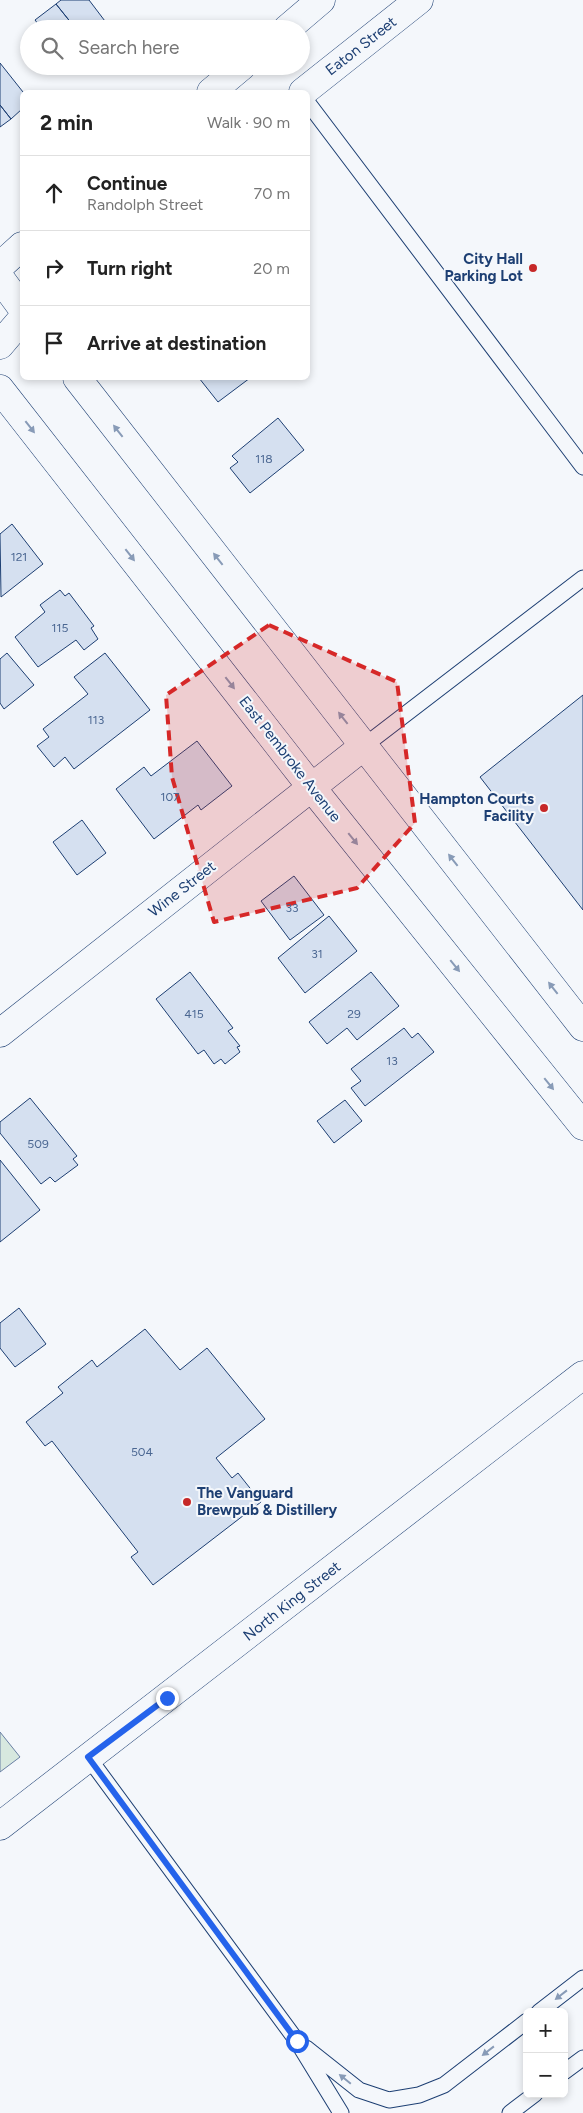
<!DOCTYPE html>
<html lang="en">
<head>
<meta charset="utf-8">
<style>
  body { margin:0; font-family:Figtree,sans-serif; background:#f2f2f2; color:#222 }
  .controls { position:absolute; right:15px; bottom:15px; display:grid; overflow:hidden; border-radius:8px; box-shadow:0 2px 8px #0003 }
  .controls button { width:45px; height:45px; display:grid; place-items:center; padding:0; border:0; border-bottom:1px solid #e0e0e0; background:#fff; color:#222; font:25px sans-serif }
  .stop { position:absolute; width:15px; height:15px; margin:-11px; border:4px solid #2563eb; border-radius:50%; background:#fff }
  .stop.end { background:#2563eb; border-color:#fff; box-shadow:0 1px 5px #0008 }
  .list { margin:0; padding:0; list-style:none }
  h2 { display:flex; justify-content:space-between; align-items:center; height:65px; margin:0; padding:0 20px; font-size:21px }
  h2 small { font-size:16px; font-weight:400; color:#767676 }
  .list li { display:grid; grid-template-columns:32px 1fr auto; gap:15px; align-items:center; box-sizing:border-box; height:75px; padding:0 20px; border-top:1px solid #e0e0e0 }
  .list b { display:block; font-size:19px; white-space:nowrap }
  .list p { margin:0; font-size:16px; white-space:nowrap; color:#767676 }
  .list em { font-size:16px; font-style:normal; color:#767676 }
  .icon { flex:none; width:28px; height:28px; fill:none; stroke:currentColor; stroke-width:2; stroke-linecap:round; stroke-linejoin:round }
  .map { position:relative; flex:none; width:583px; height:2113px; overflow:hidden }
  .search { position:absolute; background:#fff; box-shadow:0 2px 8px #0003; left:20px; top:20px; width:290px; height:55px; display:flex; align-items:center; gap:12px; box-sizing:border-box; padding:0 18px; border-radius:28px; color:#767676; font-size:19px }
  .panel { position:absolute; background:#fff; box-shadow:0 2px 8px #0003; left:20px; top:90px; width:290px; height:290px; border-radius:8px }
  .map>svg:first-child { display:block }
  .green { fill:#d7e8df; stroke:#687fa3 }
  .building { fill:#d5e0f0; stroke:#1d3f73 }
  .lines { fill:none; stroke-linecap:round; stroke-linejoin:round }
  .service-casing { stroke:#1d3f73; stroke-width:17 }
  .minor-casing { stroke:#1d3f73; stroke-width:29 }
  .secondary-casing { stroke:#1d3f73; stroke-width:29 }
  .service { stroke:#f4f7fb; stroke-width:15 }
  .minor { stroke:#f4f7fb; stroke-width:28 }
  .secondary { stroke:#f4f7fb; stroke-width:28 }
  .oneway { fill:#889bb7 }
  .route { stroke:#2563eb; stroke-width:6 }
  .marked { fill:#d62828; fill-opacity:0.2; stroke:#d62828; stroke-width:4; stroke-dasharray:10 6; stroke-linejoin:round }
  .poi-dot { fill:#c62828; stroke:#f4f7fb; stroke-width:2 }
  .labels { text-anchor:middle; stroke-width:4; stroke-linejoin:round; paint-order:stroke }
  .number-label { font-size:12px; fill:#4b6792 }
  .street-label { font-size:15px; fill:#1d3f73; stroke:#f4f7fb }
  .poi-label { font-size:15px; font-weight:bold; fill:#1d3f73; stroke:#f4f7fb; text-anchor:end }
</style>
</head>
<body>
<div class="map">
<svg width="583" height="2113" viewBox="0 0 583 2113">
  <rect width="100%" height="100%" fill="#f4f7fb"/>
  <!-- green -->
  <path class="green" d="M0 1732 20 1757 0 1772Z"/>
  <!-- building -->
  <path class="building" d="M61 0H89L111 29H76L56 4Z
    M56 4 76 29H42L35 20Z
    M0 63 23 92 22 109 11 119 0 105Z
    M0 105 11 119 0 127Z
    M199 378H250L218 402Z
    M278 418 304 450 250 493 230 468 238 462 232 456Z
    M12 524 43 564 1 597 0 534Z
    M60 590 65 596 69 593 94 626 91 628 98 639 84 650 76 640 38 667 15 637 45 612 40 605Z
    M7 653 34 685 4 709 0 703V659Z
    M105 653 150 710 74 769 65 757 54 767 37 746 49 737 43 729 88 694 74 677Z
    M583 695V910L480 777Z
    M197 741 232 786 201 810 198 805 154 839 116 789 144 767 151 776Z
    M82 820 106 853 77 875 53 842Z
    M294 876 324 915 290 940 261 901Z
    M329 916 357 951 305 993 278 958Z
    M190 972 233 1028 228 1031 240 1046 237 1047 240 1052 225 1064 221 1059 214 1064 204 1050 198 1054 156 999Z
    M371 972 399 1006 357 1040 347 1028 327 1044 309 1022Z
    M404 1028 412 1038 418 1033 434 1052 365 1106 351 1088 361 1081 351 1069Z
    M30 1098 77 1156 73 1159 78 1165 55 1182 50 1177 41 1184 0 1133V1122Z
    M345 1100 362 1121 334 1143 317 1121Z
    M0 1160 40 1210 0 1242Z
    M19 1308 46 1344 15 1367 0 1348V1323Z
    M145 1329 180 1370 207 1348 265 1419 216 1458 232 1478 238 1473 261 1502 153 1585 131 1557 138 1552 72 1467 52 1441 45 1446 26 1422 63 1393 58 1387 92 1360 97 1367Z"/>
  <g class="lines">
    <!-- service casing -->
    <g class="service-casing">
      <path id="service" d="M308 103 583 467
        M364 746 583 578
        M88 1757 297 2041 341 2113
        M539 2012 583 1978
        M306 2048 359 2090 389 2100 419 2095 444 2085 527 2021
        M564 2072 583 2058
        M510 2113 535 2094"/>
    </g>
    <!-- minor casing -->
    <g class="minor-casing">
      <path id="minor" d="M0 1033 364 746"/>
    </g>
    <!-- secondary casing -->
    <g class="secondary-casing">
      <path id="secondary" d="M287 29 321 0
        M211 92 242 66
        M303 92 419 0
        M0 266 22 246
        M0 278 22 308
        M0 345 22 319
        M77 378 583 1027
        M0 389 312 788 583 1126
        M0 1826 583 1375"/>
    </g>
    <!-- service -->
    <use href="#service" class="service"/>
    <!-- minor -->
    <use href="#minor" class="minor"/>
    <!-- secondary -->
    <use href="#secondary" class="secondary"/>
  </g>
  <!-- one-way arrows -->
  <defs><path id="oneway-solid" d="M-6-.8H1V-3.2L6.5 0L1 3.2V.8H-6Z" transform="scale(1.25)"/></defs>
  <g class="oneway">
    <use href="#oneway-solid" transform="translate(30 427) rotate(52)"/>
    <use href="#oneway-solid" transform="translate(118 431) rotate(-128)"/>
    <use href="#oneway-solid" transform="translate(130 555) rotate(52)"/>
    <use href="#oneway-solid" transform="translate(218 559) rotate(-128)"/>
    <use href="#oneway-solid" transform="translate(230 683) rotate(52)"/>
    <use href="#oneway-solid" transform="translate(343 718) rotate(-128)"/>
    <use href="#oneway-solid" transform="translate(353 839) rotate(51)"/>
    <use href="#oneway-solid" transform="translate(453 860) rotate(-128)"/>
    <use href="#oneway-solid" transform="translate(455 966) rotate(51)"/>
    <use href="#oneway-solid" transform="translate(553 988) rotate(-128)"/>
    <use href="#oneway-solid" transform="translate(549 1084) rotate(51)"/>
    <use href="#oneway-solid" transform="translate(561 1995) rotate(142)"/>
    <use href="#oneway-solid" transform="translate(488 2051) rotate(142)"/>
    <use href="#oneway-solid" transform="translate(345 2079) rotate(-141)"/>
  </g>
  <g class="lines">
    <!-- route -->
    <path class="route" d="M167 1698 88 1757 297 2041"/>
  </g>
  <!-- marked area -->
  <path class="marked" d="M269 625 397 682 415 823 357 888 214 922 172 777 166 695Z"/>
  <!-- markers -->
  <g class="poi-dot">
    <circle cx="533" cy="268" r="5"/>
    <circle cx="544" cy="808" r="5"/>
    <circle cx="187" cy="1502" r="5"/>
  </g>
  <g class="labels">
    <!-- number labels -->
    <g class="number-label">
      <text x="264" y="463">118</text>
      <text x="19" y="561">121</text>
      <text x="60" y="632">115</text>
      <text x="96" y="724">113</text>
      <text x="170" y="801">107</text>
      <text x="292" y="912">33</text>
      <text x="317" y="958">31</text>
      <text x="194" y="1018">415</text>
      <text x="354" y="1018">29</text>
      <text x="392" y="1065">13</text>
      <text x="38" y="1148">509</text>
      <text x="142" y="1456">504</text>
    </g>
    <!-- street labels -->
    <g class="street-label">
      <text transform="translate(361 46) rotate(-38)" y="5">Eaton Street</text>
      <text transform="translate(290 759) rotate(52)" y="5">East Pembroke Avenue</text>
      <text transform="translate(182 889) rotate(-38)" y="5">Wine Street</text>
      <text transform="translate(292 1601) rotate(-38)" y="5">North King Street</text>
    </g>
    <!-- poi labels -->
    <g class="poi-label">
      <text x="523" y="264">City Hall<tspan x="523" dy="17">Parking Lot</tspan></text>
      <text x="534" y="804">Hampton Courts<tspan x="534" dy="17">Facility</tspan></text>
      <text x="197" y="1498" text-anchor="start">The Vanguard<tspan x="197" dy="17">Brewpub &amp; Distillery</tspan></text>
    </g>
  </g>
</svg>
<div class="controls">
<button>+</button>
<button>−</button>
</div>
<div class="stop" style="left:297px;top:2041px"></div>
<div class="stop end" style="left:167px;top:1698px"></div>
<div class="search"><svg class="icon" aria-label="search" viewBox="0 0 24 24"><circle cx="10" cy="10" r="6"/><path d="M15 15l6 6"/></svg>Search here</div>
<section class="panel">
<h2>2 min<small>Walk · 90 m</small></h2>
<ul class="list">
<li><svg class="icon" aria-label="ahead" viewBox="0 0 24 24"><path d="M12 20V5M6 11l6-6 6 6"/></svg><div><b>Continue</b><p>Randolph Street</p></div><em>70 m</em></li>
<li><svg class="icon" aria-label="right" viewBox="0 0 24 24"><path d="M7 20v-9h11M14 6l5 5-5 5"/></svg><div><b>Turn right</b></div><em>20 m</em></li>
<li><svg class="icon" aria-label="arrive" viewBox="0 0 24 24"><path d="M6 21V4h12l-3 4 3 4H6"/></svg><div><b>Arrive at destination</b></div></li>
</ul>
</section>
</div>
</body>
</html>
